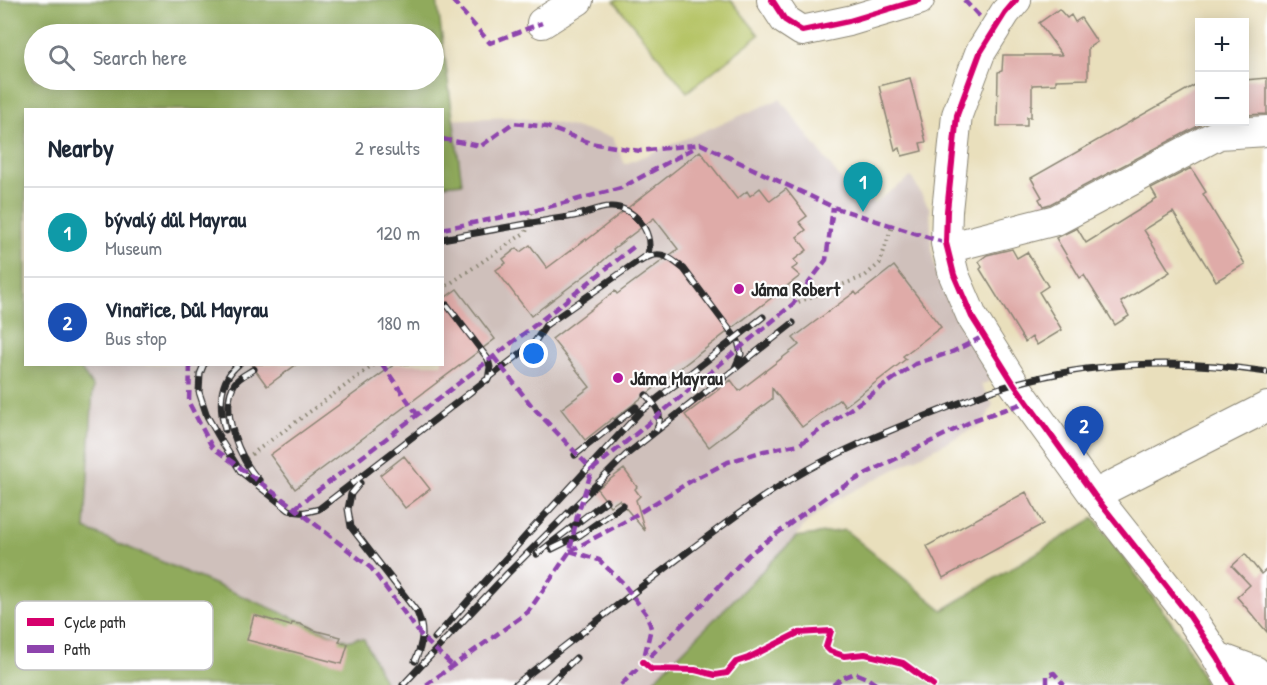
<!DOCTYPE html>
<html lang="en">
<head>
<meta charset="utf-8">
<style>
  body { margin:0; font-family:"Patrick Hand",sans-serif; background:#f6f6f7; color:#1f2937 }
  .controls { position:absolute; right:18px; top:18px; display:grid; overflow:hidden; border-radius:0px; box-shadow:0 3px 15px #0003 }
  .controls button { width:54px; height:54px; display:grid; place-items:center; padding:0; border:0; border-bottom:2px solid #e0e1e3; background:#fff; color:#1f2937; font:30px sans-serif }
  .you { position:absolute; left:534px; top:354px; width:21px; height:21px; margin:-15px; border:4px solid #fff; border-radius:50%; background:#1a73e8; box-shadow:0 0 0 9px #1a73e833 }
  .badge { display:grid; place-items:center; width:39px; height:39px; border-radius:50%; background:#b5179e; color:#fff; font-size:20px; font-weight:700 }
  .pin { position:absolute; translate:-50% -50px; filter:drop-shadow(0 2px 3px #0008) }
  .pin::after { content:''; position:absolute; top:32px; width:21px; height:18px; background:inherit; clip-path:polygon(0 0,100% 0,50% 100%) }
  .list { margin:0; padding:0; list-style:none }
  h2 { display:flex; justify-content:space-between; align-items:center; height:78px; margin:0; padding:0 24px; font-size:26px }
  h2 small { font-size:20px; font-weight:400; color:#747a83 }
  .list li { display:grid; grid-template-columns:39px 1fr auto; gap:18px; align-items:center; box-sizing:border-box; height:90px; padding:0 24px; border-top:2px solid #e0e1e3 }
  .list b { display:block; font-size:22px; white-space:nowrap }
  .list p { margin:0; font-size:20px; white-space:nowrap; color:#747a83 }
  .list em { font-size:20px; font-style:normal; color:#747a83 }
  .icon { flex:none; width:33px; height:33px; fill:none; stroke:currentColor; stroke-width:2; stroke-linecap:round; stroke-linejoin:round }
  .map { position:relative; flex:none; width:1267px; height:685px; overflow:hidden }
  .search { position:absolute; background:#fff; box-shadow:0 3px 15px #0003; left:24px; top:24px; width:420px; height:66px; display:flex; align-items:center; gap:15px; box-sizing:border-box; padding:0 21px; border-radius:33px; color:#747a83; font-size:22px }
  .panel { position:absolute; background:#fff; box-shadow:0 3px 15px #0003; left:24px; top:108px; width:420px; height:258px; border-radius:0px }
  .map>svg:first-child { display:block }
  .industrial { fill:#cfc0bb }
  .green { fill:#b6c466; stroke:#707848; stroke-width:1.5 }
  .forest { fill:#90aa5b; stroke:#5e6a43; stroke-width:1.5; fill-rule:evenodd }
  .building { fill:#dfaba8 }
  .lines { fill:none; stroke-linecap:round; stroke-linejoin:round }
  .minor-casing { stroke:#8a8574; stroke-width:32 }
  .path { stroke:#8a8574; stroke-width:4; stroke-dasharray:1.5 4.5; stroke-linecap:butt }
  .minor { stroke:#fff; stroke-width:30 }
  .rail-casing { stroke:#2b2b2b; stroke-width:7 }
  .rail { stroke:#fff; stroke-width:4.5; stroke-dasharray:14; stroke-linecap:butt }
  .quiet { stroke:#8e44ad; stroke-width:4.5; stroke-dasharray:9 4.5; stroke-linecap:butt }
  .cycleway-casing { stroke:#fff; stroke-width:10 }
  .cycleway { stroke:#d6006c; stroke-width:6 }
  .poi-dot { fill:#b5179e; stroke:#fff; stroke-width:2 }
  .labels { text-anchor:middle; stroke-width:4.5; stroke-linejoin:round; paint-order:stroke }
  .poi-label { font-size:20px; font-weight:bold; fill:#2b2b2b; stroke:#fff; text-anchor:start }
  .key { fill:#fff; stroke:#bfbfbf; stroke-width:1.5 }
  .key-label { font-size:16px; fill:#2b2b2b }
</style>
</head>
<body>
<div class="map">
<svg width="1267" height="685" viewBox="0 0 1267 685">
  <rect width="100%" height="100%" fill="#fff"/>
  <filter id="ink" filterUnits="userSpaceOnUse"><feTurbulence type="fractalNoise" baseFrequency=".0167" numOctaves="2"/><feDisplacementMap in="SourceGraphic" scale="12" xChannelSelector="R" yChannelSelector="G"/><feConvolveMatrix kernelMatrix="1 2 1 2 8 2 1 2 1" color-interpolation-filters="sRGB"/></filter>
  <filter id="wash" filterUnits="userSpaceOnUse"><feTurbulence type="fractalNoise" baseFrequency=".008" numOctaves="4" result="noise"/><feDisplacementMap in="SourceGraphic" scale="24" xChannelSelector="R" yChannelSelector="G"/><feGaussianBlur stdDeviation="1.35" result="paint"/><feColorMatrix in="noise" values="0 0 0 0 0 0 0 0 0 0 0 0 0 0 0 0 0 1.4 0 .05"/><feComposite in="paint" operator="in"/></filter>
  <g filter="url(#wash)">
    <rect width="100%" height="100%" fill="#e9dfbc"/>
    <!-- industrial -->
    <path class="industrial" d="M780 99 849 190 874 203 911 177 930 209 932 250 937 276 955 314 992 380 981 385 993 404 984 423 836 500 805 524 796 537 649 685H380L384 681 346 676 230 591 85 529 93 387 78 365 442 364 443 120 511 117 556 123 612 137 625 164Z"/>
    <!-- green -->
    <path class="green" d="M615 0H731L759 35 687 92 614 1Z"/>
    <!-- forest -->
    <path class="forest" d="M0 0H437L462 183 443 185 442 110H26V364L78 365 93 387 85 529 348 641 357 638 364 639 384 681 380 685H0ZM34 34H434V80H34Z
      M1094 518 1183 638 1206 685H649L796 537 845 530 943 610Z"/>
    <g id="blocks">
      <!-- building -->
      <path class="building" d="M1059 9 1067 18 1071 15 1075 22 1081 18 1097 42 1088 48V79L1056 80V84L1032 85V105H1031V117H1027V126H997L998 72 1002 71 1003 55H1062L1039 23Z
        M910 78 926 142 920 143 922 151 902 156 900 148 895 150 879 86Z
        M1267 78V114L1245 115V80Z
        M1200 82V125L1050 204 1043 206 1039 199 1042 197 1031 178Z
        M700 151 737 199 747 191 750 196 760 188 770 201 786 189 807 216 799 222 806 230 797 237 807 250 794 260 798 265 792 269 800 276 614 419 613 418 585 440 561 409 590 387 552 339 615 291 617 294 678 249 654 218 613 249 614 251 596 267 531 316 496 270 506 263 503 259 517 248 520 252 530 245 547 268 586 239 587 240Z
        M1191 168 1206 192 1203 194 1245 264 1216 281 1173 212 1144 230 1170 272 1121 302 1129 316 1115 325 1084 275 1080 278 1056 238 1077 228 1086 243 1157 199 1151 189Z
        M1012 249 1017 258 1027 252 1048 286 1039 292 1062 330 1037 345 1032 337 1025 342 980 269 982 267 979 261 987 255Z
        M894 266 941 327 903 356 906 359 845 406 840 399 802 427 772 388V399L709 447 685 415 731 380 739 391 799 345 793 338 855 292 857 295Z
        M457 289 495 339 295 489 270 455 395 364H442V300Z
        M251 364H297L267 386Z
        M404 456 430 489 405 508 380 475Z
        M624 469 637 487 635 489 640 496 636 500 645 531 619 500 610 506 597 489Z
        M1026 492 1043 524 943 578 927 546Z
        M1245 554 1261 574 1267 569V632L1237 597 1250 585 1232 566Z
        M254 615 291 626 292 623 300 624 313 630 341 637 339 642 348 644 342 664 247 640Z"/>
    </g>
  </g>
  <g filter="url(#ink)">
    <use href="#blocks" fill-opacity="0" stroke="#8a8574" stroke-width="1.5"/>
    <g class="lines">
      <!-- minor casing -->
      <g class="minor-casing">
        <path id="minor" d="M772 0 785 20 802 31 849 21 919 0
          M1016 0 1005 13 980 53 957 115 947 211 946 243 954 275 972 317 1014 384 1094 495 1189 615 1217 657 1233 685
          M542 23 578 0
          M947 248 1056 220 1219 134 1267 131
          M1094 495 1267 407
          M1217 657 1255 671 1266 685"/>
      </g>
      <!-- path -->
      <path class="path" d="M442 289 526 232 533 211
        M793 304 865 276 880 263 892 226
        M237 465 375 364"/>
      <!-- minor -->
      <use href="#minor" class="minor"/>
      <!-- rail casing -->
      <g class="rail-casing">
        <path id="rail" d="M641 261C659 248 669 257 684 269L738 341 741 354 735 368
          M447 305 488 359 490 367 488 380
          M204 364 200 374 199 392 207 416 222 442 241 472 289 510C300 514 308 512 319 509L534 343 546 325 648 254C654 231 633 206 610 207 599 207 586 214 574 216 530 223 486 231 442 239
          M254 369C248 373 239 377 235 383 218 408 240 461 259 480
          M646 395C657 407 664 415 656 431
          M225 430C219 407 218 381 239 364
          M575 455 636 407
          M360 483 351 494 348 509 351 527 417 612C425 630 423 643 415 661
          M552 549 580 535 623 505
          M537 554 606 501
          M435 638 531 530 640 412 763 317
          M403 685 507 574 626 455 793 323
          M515 685C572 640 629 596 687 552 722 526 757 499 795 477 837 452 881 434 926 416 953 406 979 394 1007 386 1090 361 1181 359 1267 372
          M548 685 576 658"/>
      </g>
      <!-- rail -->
      <use href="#rail" class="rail"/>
      <!-- quiet -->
      <path class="quiet" d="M452 0 490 43 542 23
        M964 0 981 18
        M442 139 481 146 513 123 547 127 590 143 640 151 701 144 833 207 946 243
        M442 229 533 211 621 188 696 147
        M493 356 531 405 592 470
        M190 364 189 403 212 447 292 506 371 568 423 638 453 666
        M382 364 417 414
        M295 508 539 322 636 245
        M570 551 624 522 691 481 728 462 764 451 800 444 915 364 952 352 984 336
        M570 551 599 560 622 582 647 615 651 628 643 662
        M426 685 528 612 570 551 577 516 592 470 793 304 826 260 833 207
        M621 685 696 611 748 555 829 495 867 473 974 420 1027 402
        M833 685 842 678 855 673 867 678 877 685
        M1047 685V675L1054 673 1064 685"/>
      <!-- cycleway casing -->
      <g class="cycleway-casing">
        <path id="cycleway" d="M772 0 785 20 802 31 849 21 919 0
          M1016 0 1005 13 980 53 957 115 947 211 946 243 954 275 972 317 1014 384 1094 495 1189 615 1217 657 1233 685
          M643 662 651 669 695 670 715 675 727 673 736 662 748 658 798 633 831 631 826 647 830 651 844 656 865 654 903 663 933 685"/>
      </g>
      <!-- cycleway -->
      <use href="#cycleway" class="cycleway"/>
    </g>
  </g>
  <!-- markers -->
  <g class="poi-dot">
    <circle cx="739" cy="289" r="6"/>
    <circle cx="618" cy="378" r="6"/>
  </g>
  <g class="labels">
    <!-- poi labels -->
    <g class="poi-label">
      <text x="751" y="296">Jáma Robert</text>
      <text x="630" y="385">Jáma Mayrau</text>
    </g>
  </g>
  <!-- legend -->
  <rect x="15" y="601" width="198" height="69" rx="9" class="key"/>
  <rect x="27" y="618" width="27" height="8" fill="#d6006c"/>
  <rect x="27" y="645" width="27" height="8" fill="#8e44ad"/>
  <g class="key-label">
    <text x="64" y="628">Cycle path</text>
    <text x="64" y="655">Path</text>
  </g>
</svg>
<div class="controls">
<button>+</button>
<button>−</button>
</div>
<div class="you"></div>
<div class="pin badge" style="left:863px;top:212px;background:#0f9aa8">1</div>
<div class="pin badge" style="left:1084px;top:456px;background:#1a4fb4">2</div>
<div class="search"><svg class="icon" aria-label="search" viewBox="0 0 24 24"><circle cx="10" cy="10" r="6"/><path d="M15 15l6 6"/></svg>Search here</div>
<section class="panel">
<h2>Nearby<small>2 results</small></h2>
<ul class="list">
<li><span class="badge" style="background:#0f9aa8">1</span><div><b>bývalý důl Mayrau</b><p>Museum</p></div><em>120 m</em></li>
<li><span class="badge" style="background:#1a4fb4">2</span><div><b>Vinařice, Důl Mayrau</b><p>Bus stop</p></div><em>180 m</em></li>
</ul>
</section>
</div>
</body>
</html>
